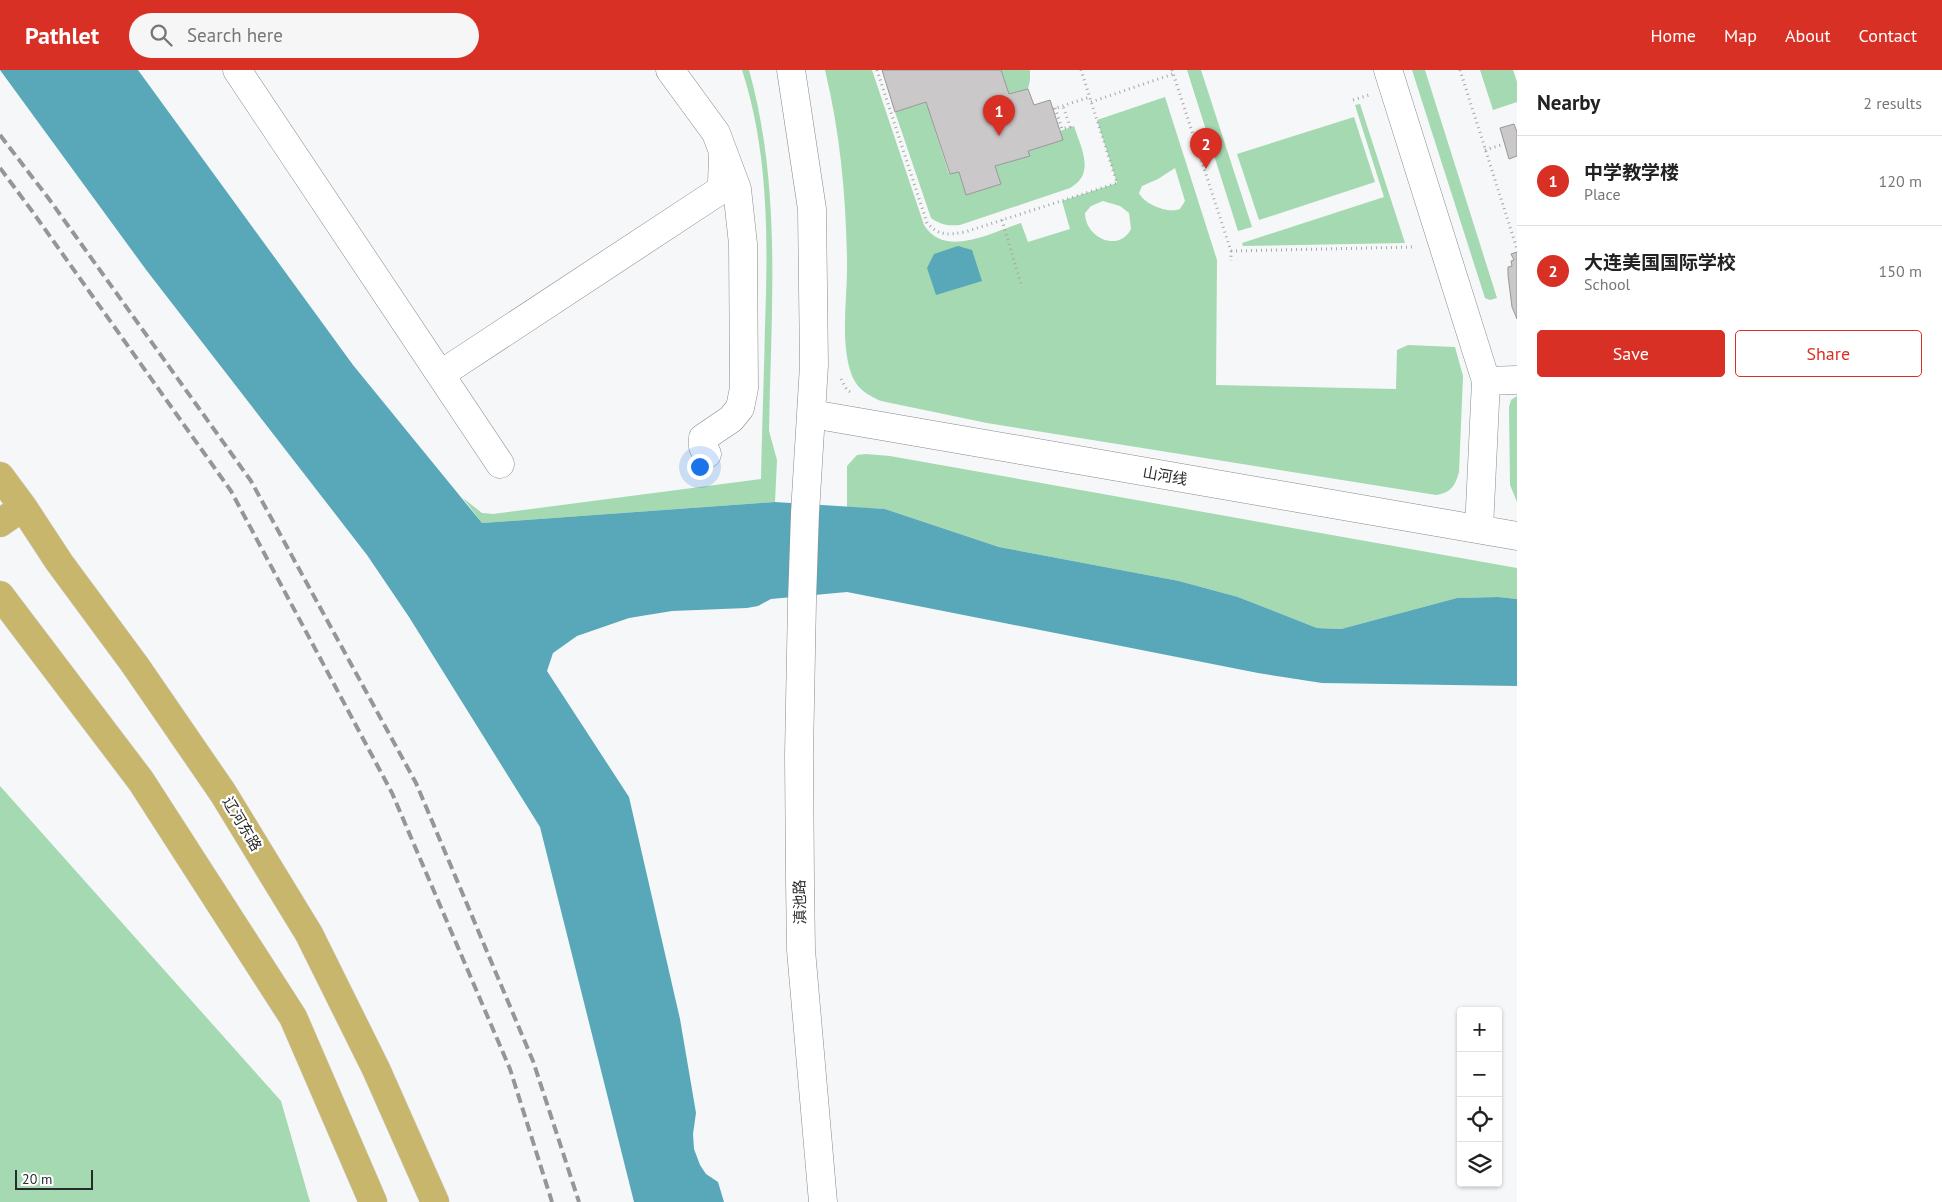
<!DOCTYPE html>
<html lang="en">
<head>
<meta charset="utf-8">
<style>
  body { margin:0; font-family:"PT Sans","Noto Sans SC",sans-serif; background:#f6f6f6; color:#222 }
  .controls { position:absolute; right:15px; bottom:15px; display:grid; overflow:hidden; border-radius:5px; box-shadow:0 1px 4px #0004 }
  .controls button { width:45px; height:45px; display:grid; place-items:center; padding:0; border:0; border-bottom:1px solid #e0e0e0; background:#fff; color:#222; font:25px sans-serif }
  .scale { position:absolute; left:15px; bottom:12px; width:78px; box-sizing:border-box; padding-left:5px; border:2px solid #292a2b; border-top:0; font-size:14px; line-height:18px; white-space:nowrap; color:#292a2b; -webkit-text-stroke:4px #fff; paint-order:stroke }
  .you { position:absolute; left:699px; top:396px; width:18px; height:18px; margin:-12px; border:4px solid #fff; border-radius:50%; background:#1a73e8; box-shadow:0 0 0 8px #1a73e833 }
  .badge { display:grid; place-items:center; width:32px; height:32px; border-radius:50%; background:#d93025; color:#fff; font-size:16px; font-weight:700 }
  .pin { position:absolute; translate:-50% -41px; filter:drop-shadow(0 1px 2px #0008) }
  .pin::after { content:''; position:absolute; top:26px; width:18px; height:15px; background:inherit; clip-path:polygon(0 0,100% 0,50% 100%) }
  .list { margin:0; padding:0; list-style:none }
  h2 { display:flex; justify-content:space-between; align-items:center; height:65px; margin:0; padding:0 20px; font-size:21px }
  h2 small { font-size:16px; font-weight:400; color:#767676 }
  .list li { display:grid; grid-template-columns:32px 1fr auto; gap:15px; align-items:center; box-sizing:border-box; height:90px; padding:0 20px; border-top:1px solid #e0e0e0 }
  .list b { display:block; font-size:19px; white-space:nowrap }
  .list p { margin:0; font-size:16px; white-space:nowrap; color:#767676 }
  .list em { font-size:16px; font-style:normal; color:#767676 }
  .actions { display:flex; gap:10px; padding:15px 20px }
  .actions a { flex:1; padding:11px 0; border:1px solid #d93025; border-radius:5px; text-align:center; font-size:18px; color:#d93025 }
  .actions .main { background:#d93025; color:#fff }
  .icon { flex:none; width:28px; height:28px; fill:none; stroke:currentColor; stroke-width:2; stroke-linecap:round; stroke-linejoin:round }
  .map { position:relative; flex:none; width:1517px; height:1132px; overflow:hidden }
  header { display:flex; align-items:center; gap:30px; box-sizing:border-box; height:70px; padding:0 25px; background:#d93025; color:#fff }
  header strong { font-size:24px }
  nav { display:flex; gap:28px; margin-inline-start:auto; font-size:18px }
  .search { width:350px; height:45px; background:#f6f6f6; display:flex; align-items:center; gap:12px; box-sizing:border-box; padding:0 18px; border-radius:28px; color:#767676; font-size:19px }
  main { display:flex }
  aside { flex:1; background:#fff }
  .map>svg:first-child { display:block }
  .green { fill:#a4d9b1; fill-rule:evenodd }
  .water { fill:#58a8b9 }
  .building { fill:#cac8c9; stroke:#999798 }
  .lines { fill:none; stroke-linecap:round; stroke-linejoin:round }
  .minor-casing { stroke:#88898b; stroke-width:29 }
  .major-casing { stroke:#d4d4d5; stroke-width:29 }
  .path { stroke:#a5a7a8; stroke-width:3; stroke-dasharray:1 4; stroke-linecap:butt }
  .minor { stroke:#fff; stroke-width:28 }
  .major { stroke:#c8b66d; stroke-width:28 }
  .rail { stroke:#949697; stroke-width:4; stroke-dasharray:10 5; stroke-linecap:butt }
  .labels { text-anchor:middle; stroke-width:4.5; stroke-linejoin:round; paint-order:stroke }
  .street-label { font-size:15px; fill:#292a2b; stroke:#fff }
</style>
</head>
<body>
<header>
<strong>Pathlet</strong>
<div class="search"><svg class="icon" aria-label="search" viewBox="0 0 24 24"><circle cx="10" cy="10" r="6"/><path d="M15 15l6 6"/></svg>Search here</div>
<nav><a>Home</a><a>Map</a><a>About</a><a>Contact</a></nav>
</header>
<main>
<div class="map">
<svg width="1517" height="1132" viewBox="0 0 1517 1132">
  <rect width="100%" height="100%" fill="#f5f7f8"/>
  <!-- green -->
  <path class="green" d="M742 0H749C782 118 771 240 769 361L777 390 775 432 482 453 463 428 482 443 493 444 761 409C762 358 764 307 765 257 768 171 769 83 742 0Z
    M825 0H872L924 155C945 189 992 162 1021 153L1028 172 1070 159 1062 131 1117 113 1097 50 1165 27 1217 190 1216 315 1396 319 1397 280 1408 275 1455 277 1463 306 1459 402C1455 416 1451 423 1436 425L987 353 881 331C865 324 855 317 850 300 840 265 848 225 847 189 846 126 840 62 825 0ZM1175 98 1185 131 1180 139C1168 144 1144 134 1139 123L1142 116 1158 109ZM1103 131 1120 136 1129 143 1131 159C1119 183 1085 168 1085 143L1091 136Z
    M1001 0H1030V10L1028 19 1009 24Z
    M1187 0H1201L1252 157 1238 161Z
    M1412 0H1425L1497 228 1490 230 1485 228Z
    M1480 0H1513L1517 12V32L1493 40Z
    M926 32 949 104 959 102 966 125 1001 114 995 96 1029 86 1028 81 1063 70 1060 61 1074 56C1081 78 1096 104 1070 118L960 155C948 156 941 155 931 148L895 42Z
    M1360 34 1405 173 1243 176 1242 173 1384 127 1355 35Z
    M1354 47 1375 112 1259 150 1237 84Z
    M1517 326V432L1510 415 1509 337 1511 330Z
    M866 384 890 386 1517 498V529L1498 527 1457 528 1341 559 1317 558 1238 527 1179 511 999 477 885 439 847 437V396L857 385Z
    M0 716 281 1031 310 1132H0Z"/>
  <!-- water -->
  <path class="water" d="M0 0H138L353 295 482 453 775 432 885 439 999 477 1179 511 1238 527 1317 558 1341 559 1457 528 1498 527 1517 529V616L1322 613 1258 603 847 522 771 529 758 536 747 538 672 541 629 548 577 566 553 583 547 601 629 727 680 949 696 1043 693 1064 694 1079 700 1095 706 1104 718 1112 724 1132H634L540 757 409 547 367 485 147 201Z
    M958 176 972 180 982 211 936 225 927 198 934 184Z"/>
  <!-- building -->
  <path class="building" d="M882 0H1001L1009 24 1028 19 1034 35 1050 30 1063 70 1028 81 1030 86 995 96 1001 114 966 125 959 102 950 104 926 32 895 42Z
    M1514 54 1517 62V86L1509 89 1500 58Z
    M1517 182V249L1512 237 1508 205V197L1512 196 1511 191 1514 190 1511 184Z"/>
  <g class="lines">
    <!-- minor casing -->
    <g class="minor-casing">
      <path id="minor" d="M237 0 500 394
        M670 0 716 63 737 119 743 174 744 318 740 338 731 349 703 368V377L707 384
        M791 0 812 139 814 295 805 443 802 531 799 685 800 811 801 880 823 1132
        M1388 0 1486 311 1479 459
        M441 304 719 121 722 113 723 86
        M1486 311 1517 310
        M812 344 1517 466"/>
    </g>
    <!-- major casing -->
    <g class="major-casing">
      <path id="major" d="M0 406 23 437 59 492 135 595 223 723 309 864 376 999 435 1132
        M0 453 23 437
        M0 525 141 711 293 947 373 1132"/>
    </g>
    <!-- path -->
    <path class="path" d="M877 0 927 153C939 166 948 165 965 162L1117 113 1081 0
      M1172 0 1231 181V191
      M1460 0 1517 179
      M1353 30 1369 25
      M1091 32 1173 4
      M1055 38 1062 59 1070 57 1063 36
      M1053 39 1090 27
      M1485 80 1504 74
      M1002 150 1021 214
      M1231 181 1416 177
      M841 309 847 320 852 323"/>
    <!-- minor -->
    <use href="#minor" class="minor"/>
    <!-- major -->
    <use href="#major" class="major"/>
    <!-- rail -->
    <path class="rail" d="M0 65 49 129 251 411 416 713 533 991 579 1132
      M0 98 32 141 231 421 392 723 510 999 552 1132"/>
  </g>
  <g class="labels">
    <!-- street labels -->
    <g class="street-label">
      <text transform="translate(1165 406) rotate(10)" y="5">山河线</text>
      <text transform="translate(242 754) rotate(59)" y="5">辽河东路</text>
      <text transform="translate(800 832) rotate(-91)" y="5">滇池路</text>
    </g>
  </g>
</svg>
<div class="controls">
<button>+</button>
<button>−</button>
<button><svg class="icon" aria-label="locate" viewBox="0 0 24 24"><circle cx="12" cy="12" r="6"/><path d="M12 2v4M12 18v4M2 12h4M18 12h4"/></svg></button>
<button><svg class="icon" aria-label="layers" viewBox="0 0 24 24"><path d="M12 4l9 5-9 5-9-5zM3 14l9 5 9-5"/></svg></button>
</div>
<div class="scale">20 m</div>
<div class="you"></div>
<div class="pin badge" style="left:999px;top:66px">1</div>
<div class="pin badge" style="left:1206px;top:99px">2</div>
</div>
<aside>
<h2>Nearby<small>2 results</small></h2>
<ul class="list">
<li><span class="badge">1</span><div><b>中学教学楼</b><p>Place</p></div><em>120 m</em></li>
<li><span class="badge">2</span><div><b>大连美国国际学校</b><p>School</p></div><em>150 m</em></li>
</ul>
<div class="actions"><a class="main">Save</a><a>Share</a></div>
</aside>
</main>
</body>
</html>
